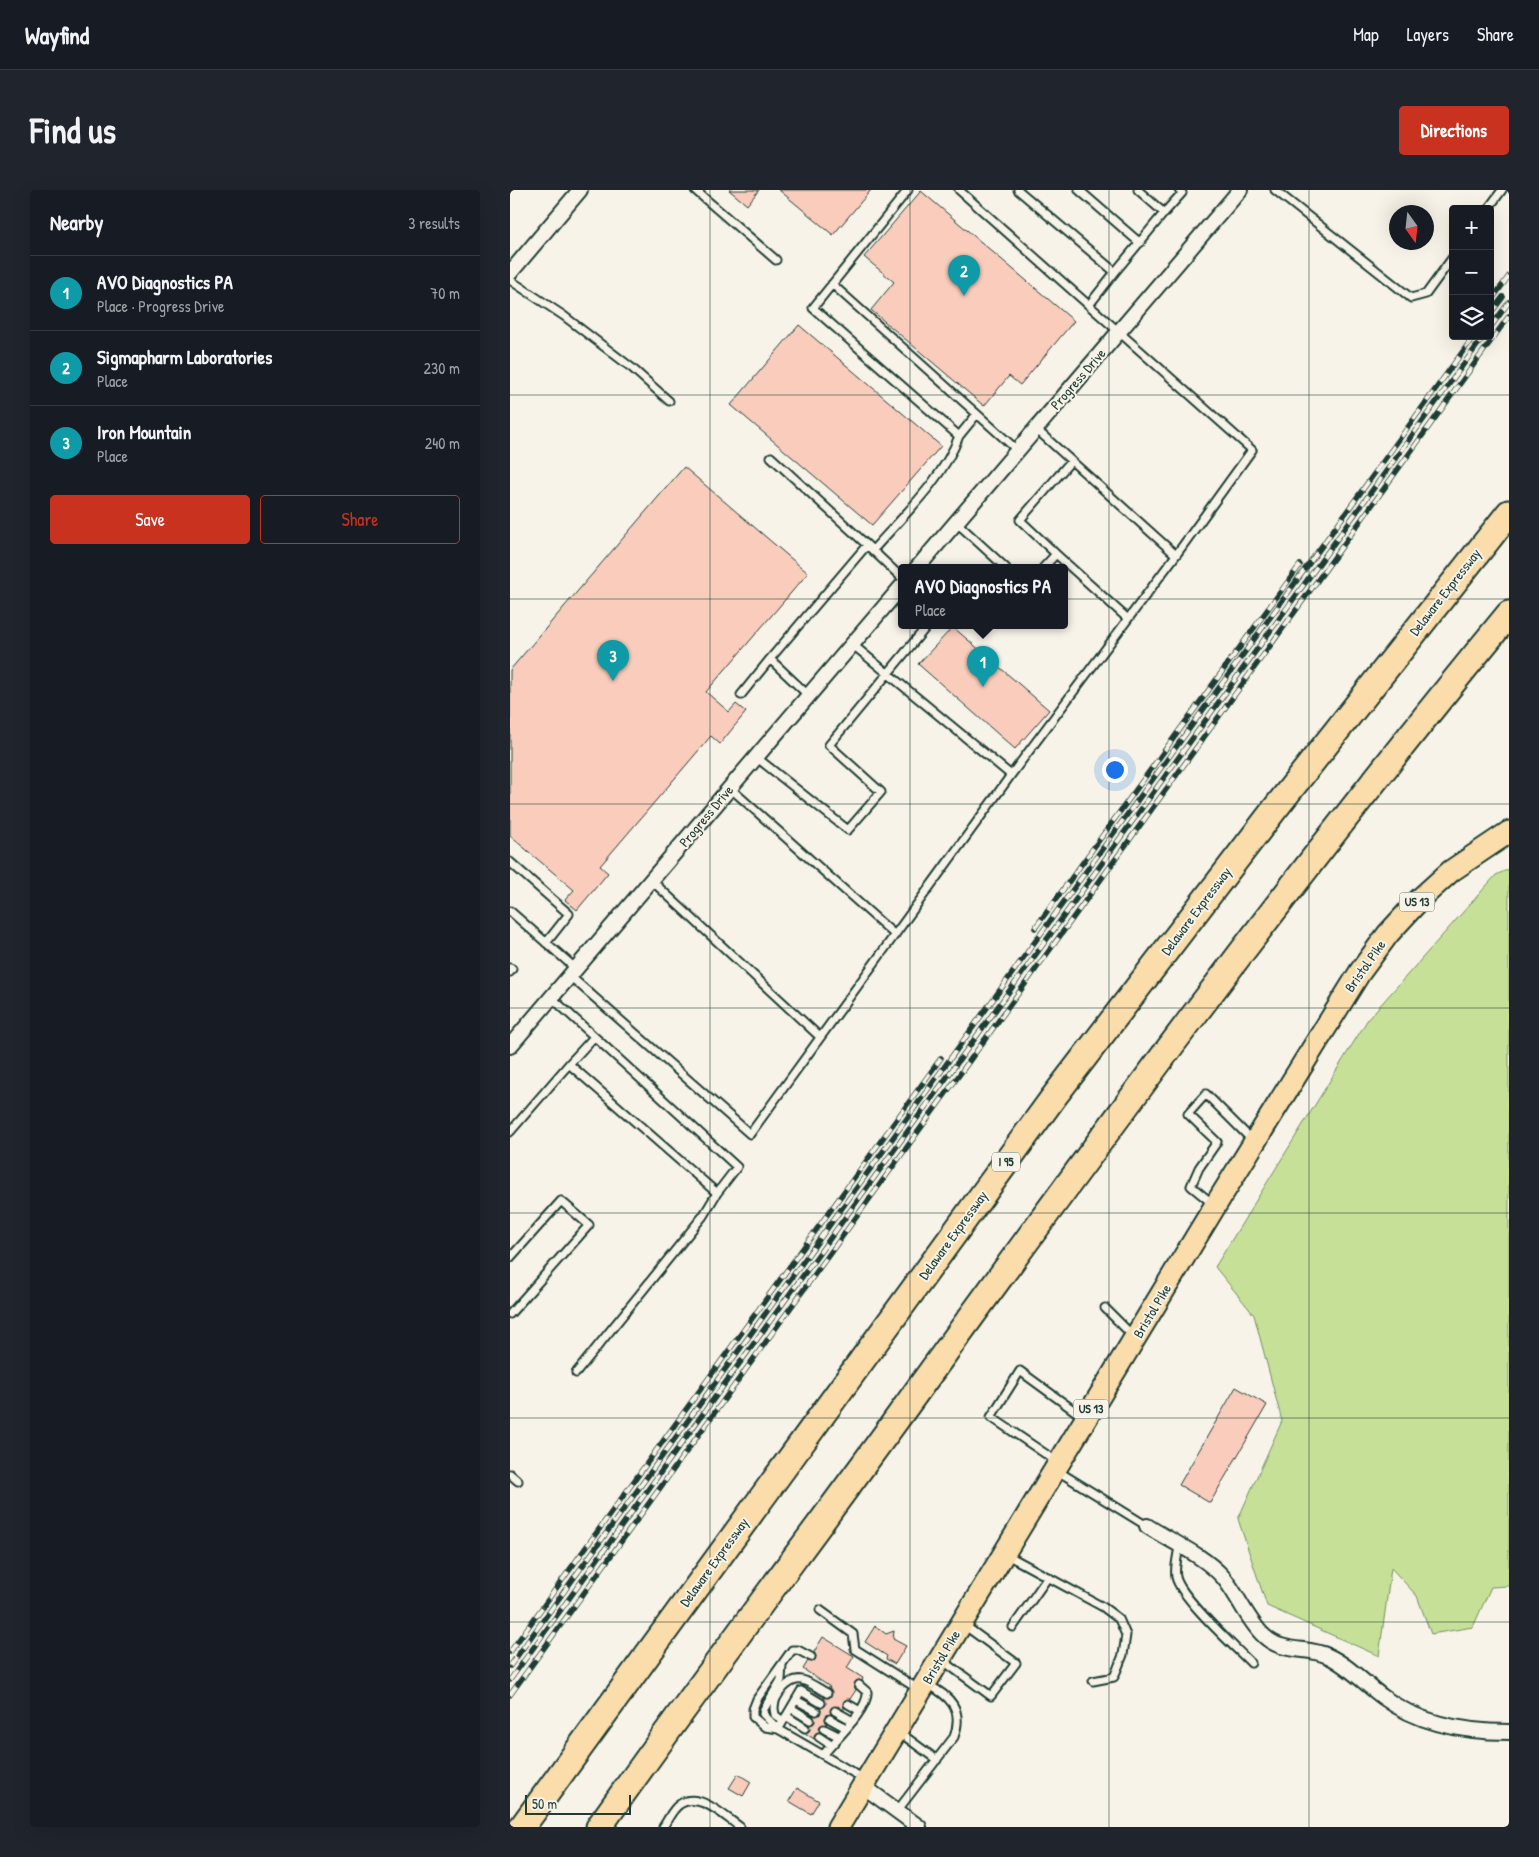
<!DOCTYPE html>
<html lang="en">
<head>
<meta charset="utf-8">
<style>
  body { margin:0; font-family:"Patrick Hand",sans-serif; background:#20242c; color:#f1f3f6 }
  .controls { position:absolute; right:15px; top:15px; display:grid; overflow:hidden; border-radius:5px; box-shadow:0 5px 20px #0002 }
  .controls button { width:45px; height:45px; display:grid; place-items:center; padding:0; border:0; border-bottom:1px solid #363941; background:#171b24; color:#f1f3f6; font:25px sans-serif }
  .compass { position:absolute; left:879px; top:15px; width:45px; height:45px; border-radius:50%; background:#171b24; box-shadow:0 5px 20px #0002; rotate:165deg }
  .scale { position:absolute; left:15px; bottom:12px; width:106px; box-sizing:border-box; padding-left:5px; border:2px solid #1f3d34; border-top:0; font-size:14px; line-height:18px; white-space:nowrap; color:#1f3d34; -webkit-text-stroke:4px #f7f3e8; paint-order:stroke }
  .you { position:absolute; left:604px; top:579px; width:18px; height:18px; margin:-12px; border:4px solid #fff; border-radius:50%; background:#1a73e8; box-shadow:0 0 0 8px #1a73e833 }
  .badge { display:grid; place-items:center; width:32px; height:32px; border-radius:50%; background:#c8321e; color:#fff; font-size:16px; font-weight:700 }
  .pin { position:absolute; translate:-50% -41px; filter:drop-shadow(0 1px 2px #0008) }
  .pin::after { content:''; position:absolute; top:26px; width:18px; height:15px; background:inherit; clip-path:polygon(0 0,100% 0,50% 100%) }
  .popup { position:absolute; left:388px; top:374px; width:170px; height:65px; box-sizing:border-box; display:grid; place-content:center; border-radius:5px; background:#171b24; filter:drop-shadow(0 1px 4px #0005); font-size:16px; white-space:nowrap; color:#9ea1a6 }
  .popup b { font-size:19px; color:#f1f3f6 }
  .popup::after { content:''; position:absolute; left:50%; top:100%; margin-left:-10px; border:10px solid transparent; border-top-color:#171b24 }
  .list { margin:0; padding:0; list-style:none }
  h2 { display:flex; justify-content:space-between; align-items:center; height:65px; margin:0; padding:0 20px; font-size:21px }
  h2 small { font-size:16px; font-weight:400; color:#9ea1a6 }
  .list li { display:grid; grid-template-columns:32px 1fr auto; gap:15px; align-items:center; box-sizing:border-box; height:75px; padding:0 20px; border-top:1px solid #363941 }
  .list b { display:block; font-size:19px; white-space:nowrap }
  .list p { margin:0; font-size:16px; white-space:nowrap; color:#9ea1a6 }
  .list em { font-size:16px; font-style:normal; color:#9ea1a6 }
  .actions { display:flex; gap:10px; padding:15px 20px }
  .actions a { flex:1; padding:11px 0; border:1px solid #c8321e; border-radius:5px; text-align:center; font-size:18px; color:#c8321e }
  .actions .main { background:#c8321e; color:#fff }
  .icon { flex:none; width:28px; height:28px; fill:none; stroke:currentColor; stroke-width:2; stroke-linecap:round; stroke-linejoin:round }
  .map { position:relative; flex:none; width:999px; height:1637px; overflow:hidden; border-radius:5px }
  header { display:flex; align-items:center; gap:30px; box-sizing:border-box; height:70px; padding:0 25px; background:#171b24; border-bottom:1px solid #363941 }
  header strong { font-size:24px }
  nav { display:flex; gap:28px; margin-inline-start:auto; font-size:18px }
  .intro { display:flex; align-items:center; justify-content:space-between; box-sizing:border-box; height:120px; padding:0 30px }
  h1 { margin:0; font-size:35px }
  .button { padding:12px 22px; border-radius:5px; background:#c8321e; color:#fff; font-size:18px; font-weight:700 }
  main { display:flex; gap:30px; padding:0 30px }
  aside { flex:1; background:#171b24; border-radius:5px; box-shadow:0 5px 20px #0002 }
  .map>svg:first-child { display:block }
  .green { fill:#c6e097; stroke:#728e66 }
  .building { fill:#f9ccbc; stroke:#1f3d34 }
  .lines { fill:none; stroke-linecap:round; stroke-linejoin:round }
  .service-casing { stroke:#1f3d34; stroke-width:11 }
  .minor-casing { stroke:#1f3d34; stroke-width:18 }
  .primary-casing { stroke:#1f3d34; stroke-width:25 }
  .motorway-casing { stroke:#1f3d34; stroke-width:29 }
  .service { stroke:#f7f3e8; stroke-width:7 }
  .minor { stroke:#f7f3e8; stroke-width:14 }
  .primary { stroke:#fbdcab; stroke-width:21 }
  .motorway { stroke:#fbdcab; stroke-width:25 }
  .rail-casing { stroke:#1f3d34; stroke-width:5.5 }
  .rail { stroke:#f7f3e8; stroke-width:4; stroke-dasharray:11; stroke-linecap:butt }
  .grid { fill:none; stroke:#1f3d34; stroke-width:1; stroke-opacity:0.55 }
  .labels { text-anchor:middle; stroke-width:4; stroke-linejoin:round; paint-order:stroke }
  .shield { fill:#f7f3e8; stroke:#60746a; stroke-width:1 }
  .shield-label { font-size:12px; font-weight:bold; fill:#1f3d34 }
  .street-label { font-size:14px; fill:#1f3d34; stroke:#f7f3e8 }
</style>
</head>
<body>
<header>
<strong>Wayfind</strong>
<nav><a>Map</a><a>Layers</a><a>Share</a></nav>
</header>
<div class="intro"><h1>Find us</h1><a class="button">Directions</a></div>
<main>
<aside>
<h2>Nearby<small>3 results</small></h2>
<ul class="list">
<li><span class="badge" style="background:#0f9aa8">1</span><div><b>AVO Diagnostics PA</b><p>Place · Progress Drive</p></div><em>70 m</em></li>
<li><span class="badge" style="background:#0f9aa8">2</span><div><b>Sigmapharm Laboratories</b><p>Place</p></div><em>230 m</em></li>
<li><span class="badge" style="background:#0f9aa8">3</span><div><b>Iron Mountain</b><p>Place</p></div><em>240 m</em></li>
</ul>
<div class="actions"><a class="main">Save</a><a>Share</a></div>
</aside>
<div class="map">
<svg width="999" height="1637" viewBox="0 0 999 1637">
  <rect width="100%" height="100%" fill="#f7f3e8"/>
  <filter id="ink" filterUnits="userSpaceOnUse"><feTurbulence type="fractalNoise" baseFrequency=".02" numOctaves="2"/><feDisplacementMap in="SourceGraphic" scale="10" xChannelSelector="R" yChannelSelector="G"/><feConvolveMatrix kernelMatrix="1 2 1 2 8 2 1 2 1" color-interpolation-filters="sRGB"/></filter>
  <g filter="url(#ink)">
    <!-- green -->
    <path class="green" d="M999 679V1396L981 1397 963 1437 921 1444 907 1406 881 1378 869 1466 757 1416 728 1329 772 1231 744 1125 705 1077 858 829 986 685Z"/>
    <!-- building -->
    <path class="building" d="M219 0H249L237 15Z
      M269 0H361L323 45Z
      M411 1 564 131 510 195 499 186 474 216 361 120 384 92 354 67Z
      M289 135 431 256 362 335 221 215Z
      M174 277 298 383 196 502 219 522 226 514 236 522 210 554 201 546 90 676 98 683 67 720 55 710 64 700 0 646V480Z
      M443 437 539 520 505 559 408 474Z
      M726 1197 757 1215 700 1313 669 1295Z
      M365 1436 376 1444 384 1441 383 1449 396 1456 385 1474 376 1469 377 1466 355 1452Z
      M313 1447 344 1466 337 1478 353 1488 352 1491 348 1490 345 1492 344 1496 346 1500 340 1509 334 1511V1520L328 1516 321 1518V1524L317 1525 315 1529 317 1534 310 1536V1542L305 1544 304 1549 295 1543 300 1540 299 1535 305 1532 303 1525H309L311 1521 310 1518 316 1515 314 1507 319 1508 322 1502 319 1498 320 1497 293 1479 298 1471 302 1472 305 1470 306 1466 304 1462Z
      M228 1584 241 1592 233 1606 219 1598Z
      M287 1598 309 1611 301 1624 279 1611Z"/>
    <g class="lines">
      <!-- service casing -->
      <g class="service-casing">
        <path id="service" d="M185 0 266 70
          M398 0 303 118 449 246 467 224 507 260
          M449 0 742 260 666 365
          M508 0 605 82 579 115
          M569 0 630 53
          M765 0 901 108 916 104 943 67
          M978 19 992 0
          M654 23 672 3 669 0
          M605 82 654 23 628 0
          M0 90 54 126 122 178 159 211
          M322 94 467 224
          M526 239 666 365 618 429 546 364 533 378
          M261 267 357 355
          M446 332 496 378
          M363 360C392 327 434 288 449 246
          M546 364 510 330 561 271
          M231 505 260 469
          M298 505 260 469 357 355 392 388
          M246 567 338 640 371 602 319 555 417 436
          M501 585 618 429
          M220 598 385 745
          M0 672 59 724 36 753
          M141 690 310 847
          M0 721 65 778
          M0 778 2 779 0 782
          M60 786 240 944 501 585 342 454
          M59 874 84 847
          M0 942 59 874 207 1003 227 977 41 807
          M703 1014 681 996 689 978 707 952 678 924 696 904 743 951
          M0 1068 51 1011 79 1035 0 1124
          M595 1118 623 1146
          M66 1183 193 1026 207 1003
          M546 1271 481 1227 510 1181 573 1227
          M546 1280 637 1336
          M0 1284 8 1291
          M669 1356C668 1365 664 1378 666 1387 670 1407 725 1457 741 1473
          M497 1365 593 1417 609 1429 616 1445 613 1465 604 1487 583 1491
          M310 1420 343 1444 345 1459 408 1499
          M503 1437 538 1387
          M432 1470 481 1506 506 1473 454 1435
          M272 1475 271 1490 254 1519 253 1524 268 1539 313 1565
          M349 1495 357 1502C359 1519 324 1551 313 1565L354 1589
          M286 1510 306 1521
          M338 1514 350 1521
          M281 1518 300 1530
          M325 1521 343 1531
          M276 1526 295 1538
          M320 1529 336 1538
          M273 1531 265 1525C265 1523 264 1520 264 1518 264 1506 279 1487 292 1490 300 1492 309 1499 317 1503
          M271 1535 291 1501 311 1513
          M268 1539 255 1537 243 1527V1519L247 1509 282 1460H288L301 1467
          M314 1539 328 1546
          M389 1542 427 1570
          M309 1547 321 1555
          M387 1621 444 1547C454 1519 440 1506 417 1494
          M153 1637C158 1630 162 1619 170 1614 189 1601 214 1626 230 1637"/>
      </g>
      <!-- minor casing -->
      <g class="minor-casing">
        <path id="minor" d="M0 83 70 0
          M407 378 730 0
          M0 856 392 396
          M637 1336C662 1352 693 1365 713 1387 728 1405 737 1430 754 1446 773 1464 797 1456 818 1466 838 1475 855 1494 873 1507 909 1534 955 1542 999 1542
          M353 1596 409 1637"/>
      </g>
      <!-- primary casing -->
      <g class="primary-casing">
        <path id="primary" d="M328 1637 705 1016 850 782 878 744 910 709 941 681 999 642"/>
      </g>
      <!-- motorway casing -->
      <g class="motorway-casing">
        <path id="motorway" d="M12 1637 543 908 764 620 999 323
          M89 1637C184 1502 284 1370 381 1237 581 961 782 687 999 424"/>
      </g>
      <!-- service -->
      <use href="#service" class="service"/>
      <!-- minor -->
      <use href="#minor" class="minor"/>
      <!-- primary -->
      <use href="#primary" class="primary"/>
      <!-- motorway -->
      <use href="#motorway" class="motorway"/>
      <!-- rail casing -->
      <g class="rail-casing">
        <path id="rail" d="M980 112 999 86
          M980 124 993 107
          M980 138 999 112
          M525 738 790 375
          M0 1462 431 868
          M0 1476 964 146
          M0 1490 974 146
          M0 1505 999 126"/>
      </g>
      <!-- rail -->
      <use href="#rail" class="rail"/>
    </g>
  </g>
  <!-- grid -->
  <path class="grid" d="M200 0V1637M400 0V1637M599 0V1637M799 0V1637M0 205H999M0 409H999M0 614H999M0 818H999M0 1023H999M0 1228H999M0 1432H999"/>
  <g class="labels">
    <!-- shield labels -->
    <g class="shield">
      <rect x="889.5" y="702.5" width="35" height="19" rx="4"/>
      <rect x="482" y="962.5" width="28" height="19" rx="4"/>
      <rect x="563.5" y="1209.5" width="35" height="19" rx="4"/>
    </g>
    <g class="shield-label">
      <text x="907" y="716">US 13</text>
      <text x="496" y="976">I 95</text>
      <text x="581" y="1223">US 13</text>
    </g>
    <!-- street labels -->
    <g class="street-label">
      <text transform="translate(568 189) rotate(-49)" y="5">Progress Drive</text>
      <text transform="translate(935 402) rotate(-52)" y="5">Delaware Expressway</text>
      <text transform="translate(196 626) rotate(-50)" y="5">Progress Drive</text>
      <text transform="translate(686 721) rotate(-53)" y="5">Delaware Expressway</text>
      <text transform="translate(855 776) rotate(-55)" y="5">Bristol Pike</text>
      <text transform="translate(443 1045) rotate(-54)" y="5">Delaware Expressway</text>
      <text transform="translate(642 1121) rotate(-59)" y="5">Bristol Pike</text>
      <text transform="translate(204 1372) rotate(-54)" y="5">Delaware Expressway</text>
      <text transform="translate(431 1467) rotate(-59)" y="5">Bristol Pike</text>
    </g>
  </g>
</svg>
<div class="controls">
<button>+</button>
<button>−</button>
<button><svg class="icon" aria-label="layers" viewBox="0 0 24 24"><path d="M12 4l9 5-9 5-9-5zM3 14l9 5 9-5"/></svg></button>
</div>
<svg class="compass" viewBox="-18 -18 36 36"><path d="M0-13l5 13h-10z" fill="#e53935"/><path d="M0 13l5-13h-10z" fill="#9ea1a6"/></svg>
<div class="scale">50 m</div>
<div class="you"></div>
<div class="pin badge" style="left:473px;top:497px;background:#0f9aa8">1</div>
<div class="popup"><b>AVO Diagnostics PA</b>Place</div>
<div class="pin badge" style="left:454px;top:106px;background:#0f9aa8">2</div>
<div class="pin badge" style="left:103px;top:491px;background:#0f9aa8">3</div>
</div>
</main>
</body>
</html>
